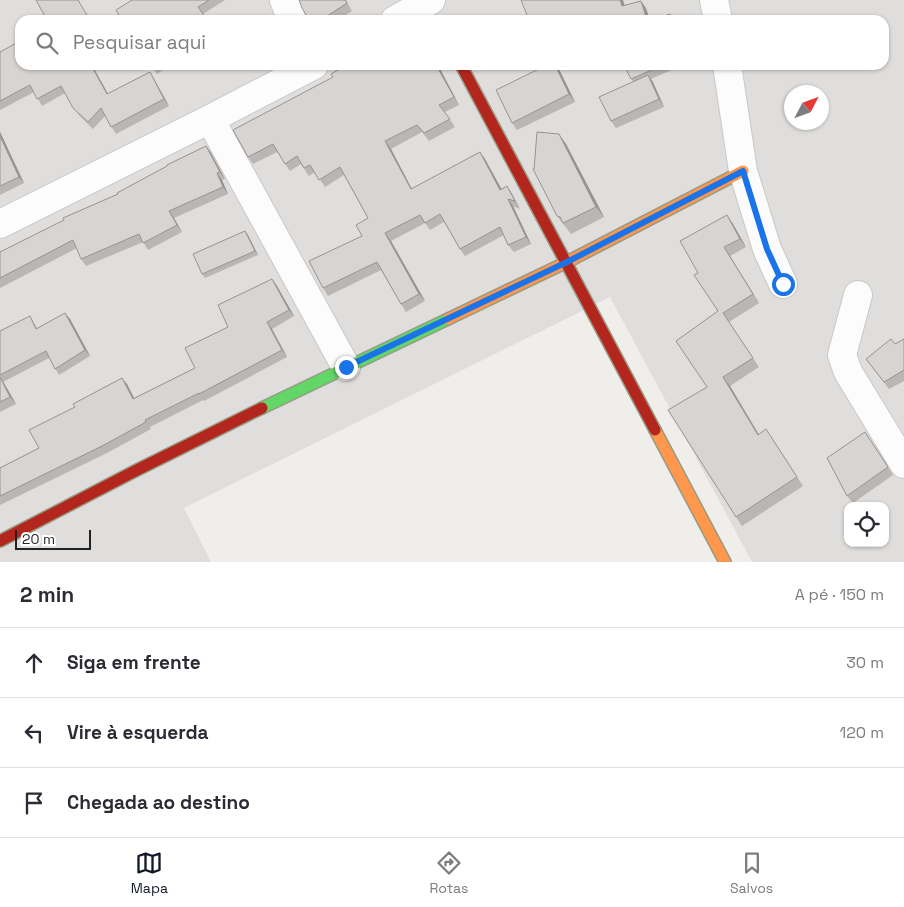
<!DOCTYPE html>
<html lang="pt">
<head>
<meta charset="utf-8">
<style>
  body { margin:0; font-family:"Space Grotesk",sans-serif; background:#f7f7f7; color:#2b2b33 }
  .controls { position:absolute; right:15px; bottom:15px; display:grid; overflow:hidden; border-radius:10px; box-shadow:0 1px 4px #0004 }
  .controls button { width:45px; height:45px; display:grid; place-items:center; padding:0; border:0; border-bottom:1px solid #e1e1e2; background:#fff; color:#2b2b33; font:25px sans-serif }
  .compass { position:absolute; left:784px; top:85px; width:45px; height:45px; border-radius:50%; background:#fff; box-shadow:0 1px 4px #0004; rotate:49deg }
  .scale { position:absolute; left:15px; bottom:12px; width:76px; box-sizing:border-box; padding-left:5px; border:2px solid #222; border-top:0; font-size:14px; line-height:18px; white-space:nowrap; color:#222; -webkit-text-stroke:4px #fff; paint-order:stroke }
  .stop { position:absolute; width:15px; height:15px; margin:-11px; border:4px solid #1a73e8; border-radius:50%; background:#fff }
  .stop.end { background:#1a73e8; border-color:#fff; box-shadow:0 1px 5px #0008 }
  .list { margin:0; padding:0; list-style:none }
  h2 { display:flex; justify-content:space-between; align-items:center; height:65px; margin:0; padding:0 20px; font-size:21px }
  h2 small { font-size:16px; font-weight:400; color:#7c7c81 }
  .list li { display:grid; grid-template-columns:32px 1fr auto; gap:15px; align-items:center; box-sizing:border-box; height:70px; padding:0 20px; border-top:1px solid #e1e1e2 }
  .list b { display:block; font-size:19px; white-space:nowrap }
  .list em { font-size:16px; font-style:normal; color:#7c7c81 }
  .icon { flex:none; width:28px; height:28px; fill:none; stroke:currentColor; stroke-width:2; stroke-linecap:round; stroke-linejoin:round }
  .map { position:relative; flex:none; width:904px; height:562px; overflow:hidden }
  .search { position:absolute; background:#fff; box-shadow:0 1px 4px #0004; left:15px; right:15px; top:15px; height:55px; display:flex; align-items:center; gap:12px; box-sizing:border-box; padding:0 18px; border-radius:15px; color:#7c7c81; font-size:19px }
  .sheet { height:275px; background:#fff }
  nav { display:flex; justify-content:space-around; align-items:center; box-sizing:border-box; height:70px; border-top:1px solid #e1e1e2; background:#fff; font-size:14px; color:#7c7c81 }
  nav a { display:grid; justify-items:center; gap:2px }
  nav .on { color:#111827 }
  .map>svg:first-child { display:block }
  .residential { fill:#dfdedc; fill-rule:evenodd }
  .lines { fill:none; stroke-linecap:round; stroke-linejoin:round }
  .street-casing { stroke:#c9c8c7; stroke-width:30 }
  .fast-casing { stroke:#999a82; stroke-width:14 }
  .slow-casing { stroke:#999a82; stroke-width:14 }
  .jam-casing { stroke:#999a82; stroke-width:14 }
  .street { stroke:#fdfcfc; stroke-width:28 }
  .fast { stroke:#63d668; stroke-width:11 }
  .slow { stroke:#ff974d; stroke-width:11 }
  .jam { stroke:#b3261e; stroke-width:11 }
  .wall { fill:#b9b6b5 }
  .shaded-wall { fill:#969493 }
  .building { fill:#d7d4d2; stroke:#969493 }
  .route { stroke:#1a73e8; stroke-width:6 }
</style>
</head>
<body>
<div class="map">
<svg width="904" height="562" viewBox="0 0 904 562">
  <rect width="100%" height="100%" fill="#f0eeeb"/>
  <!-- residential -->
  <path class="residential" d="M0 0H904V562H752L610 297 184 508 211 562H0ZM20 20H884V65H20ZM792 92H822V122H792ZM848 506H885V543H848Z"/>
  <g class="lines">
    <!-- street casing -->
    <g class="street-casing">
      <path id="street" d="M284 0 292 20
        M714 0 718 20
        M395 20 431 0
        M727 65 743 171 767 249 783 284
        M210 119 346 367
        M0 224 210 119 314 65
        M858 295 842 355 848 372 904 464"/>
    </g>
    <!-- fast casing -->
    <g class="fast-casing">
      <path id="fast" d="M262 408 448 319"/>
    </g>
    <!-- slow casing -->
    <g class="slow-casing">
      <path id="slow" d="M448 319 567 262 743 171
        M655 430 725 562"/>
    </g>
    <!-- jam casing -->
    <g class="jam-casing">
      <path id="jam" d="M461 65 655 430
        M0 541 135 471 262 408"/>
    </g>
    <!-- street -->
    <use href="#street" class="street"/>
    <!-- fast -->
    <use href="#fast" class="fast"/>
    <!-- slow -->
    <use href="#slow" class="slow"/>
    <!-- jam -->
    <use href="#jam" class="jam"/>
  </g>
  <!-- wall -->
  <path class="wall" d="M132 0H225L203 14Z
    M346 0 352 11 338 20H309Z
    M0 52 20 65H92L108 94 150 72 154 79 169 106 116 134 105 116 93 129 78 114 65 93 42 106 34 92 0 110Z
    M151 65H171L157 74Z
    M347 65H409L410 68 415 65H438L459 105 445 112 455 127 429 141 422 132 391 149 412 189 480 152 485 159 501 189 507 186 512 194 520 209 513 206 531 244 514 252 508 245 504 235 465 256 460 249 444 222 430 230 425 223 391 241 425 301 406 312 401 304 381 270 328 296 323 288 362 236 368 218 344 175 325 187 315 172 309 176 301 164 290 171 277 152 253 164 248 157Z
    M547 65H562L557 67 575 102 517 130 512 123Z
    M624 65H683L651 79 664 107 616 128 611 121 633 82Z
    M0 132 24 183 0 195Z
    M566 144 604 217 571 234 557 216Z
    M206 146 211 153 225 179 222 180 228 194 174 218 182 232 148 250 143 242 86 266 81 259 77 248 0 288V252L118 194Z
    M733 224 746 247 730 256 759 303 729 322 759 367 730 386 759 434 772 438 803 486 742 526 736 517 707 387 718 311 698 273Z
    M245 231 258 255 205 278 202 274Z
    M272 279 277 286 294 316 272 329 287 357 204 401 203 400 150 427 151 429 107 453 0 505V468L39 448 127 384 134 398 195 368 228 327Z
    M30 316 37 328 70 319 90 356 59 375 49 358 3 382 16 404 0 412V331Z
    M904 339V381L889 389 866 359Z
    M870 439 893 475 853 503 847 496Z"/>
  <!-- shaded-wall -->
  <path class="shaded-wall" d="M620 0H623L627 13 622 6Z
    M641 1 646 8 650 20H647Z
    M91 65H92L112 101 107 94Z
    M436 65H438L459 105 454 97Z
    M555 65 559 69 575 102 569 94Z
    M150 72 154 79 169 106 164 99Z
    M648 75 653 82 664 107 659 99Z
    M0 132 24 183 19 177 0 136Z
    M559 134 566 144 604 217 596 207Z
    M385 141 391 149 416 197 411 189Z
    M206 146 211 153 225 179 220 172Z
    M480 152 485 159 506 197 500 190Z
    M217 173 222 180 228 194 223 187Z
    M507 186 512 194 520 209 515 201Z
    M508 199 513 206 531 244 526 237Z
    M169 211 174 218 182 232 177 225Z
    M727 215 733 224 746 247 740 239Z
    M245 231 248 235 258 255 255 251Z
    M385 233 391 241 425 301 419 294Z
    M724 247 730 256 759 303 753 294Z
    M272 279 277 286 294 316 289 310Z
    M65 313 70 319 90 356 85 350Z
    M267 322 272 329 287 357 282 350Z
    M0 377 4 383 16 404 10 397Z
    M723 377 730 386 764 444 758 435Z
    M122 378 127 384 138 406 133 399Z"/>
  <!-- building -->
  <path class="building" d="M36 0H78L90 20H47Z
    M132 0H209L198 7 207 20H122L116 10Z
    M299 0H345L347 3 321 20H309L302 8Z
    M521 0H620L622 6 641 1 647 20H529Z
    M670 14 672 20H654Z
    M20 41V65H91L107 94 150 72 164 99 111 127 101 108 88 122 73 108 61 86 37 99 30 85 0 101V52Z
    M347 65H407L409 68 415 65H436L454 97 439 105 450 119 424 133 417 125 385 141 411 189 480 152 500 190 507 186 515 201 508 199 526 237 508 245 500 227 460 249 440 214 425 223 420 215 385 233 419 294 401 304 377 262 323 288 309 261 362 236 356 225 368 218 340 167 319 180 310 165 304 168 297 156 285 164 273 144 248 157 233 130 333 77 331 74Z
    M547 65H555L569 94 512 123 496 90Z
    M624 65H663L631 79Z
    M648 75 659 99 611 121 599 97Z
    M537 132 559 134 596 207 563 223 560 217 557 216 533 169H534Z
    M0 136 19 177 0 186Z
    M206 146 220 172 217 173 223 187 169 211 177 225 143 243 139 234 81 259 73 240 0 278V252L64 220 63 218 118 194 117 193 167 166V165Z
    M727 215 740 239 724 247 753 294 723 313 753 358 723 377 758 435 766 429 797 477 736 517 668 410 707 387 676 341 718 311 694 275 698 273 680 241Z
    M245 231 255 251 202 274 193 254Z
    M272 279 289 310 267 322 282 350 199 394V393L145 420 146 422 102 446 0 496V468L39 448 29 430 75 407 73 404 122 378 133 399 195 368 185 348 228 327 218 305Z
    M65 313 85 350 55 369 46 351 0 375V331L30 316 36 329Z
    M891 339 895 344 904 339V370L884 382 866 359Z
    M0 377 10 397 0 402Z
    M865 432 888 467 847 496 827 458Z"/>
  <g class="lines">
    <!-- route -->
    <path class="route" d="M346 367 567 262 743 171 767 249 783 284"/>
  </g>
</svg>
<div class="controls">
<button><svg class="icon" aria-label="locate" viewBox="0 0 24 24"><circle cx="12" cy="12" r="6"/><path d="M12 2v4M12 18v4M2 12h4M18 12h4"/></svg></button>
</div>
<svg class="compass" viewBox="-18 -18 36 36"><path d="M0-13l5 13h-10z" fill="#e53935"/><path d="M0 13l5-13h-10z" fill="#7c7c81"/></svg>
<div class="scale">20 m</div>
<div class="stop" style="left:783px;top:284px"></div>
<div class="stop end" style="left:346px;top:367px"></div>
<div class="search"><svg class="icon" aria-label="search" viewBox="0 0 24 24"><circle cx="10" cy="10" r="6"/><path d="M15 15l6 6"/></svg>Pesquisar aqui</div>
</div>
<section class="sheet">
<h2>2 min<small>A pé · 150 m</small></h2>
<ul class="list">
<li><svg class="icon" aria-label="ahead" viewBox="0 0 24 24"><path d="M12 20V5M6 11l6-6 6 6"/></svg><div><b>Siga em frente</b></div><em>30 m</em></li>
<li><svg class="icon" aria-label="left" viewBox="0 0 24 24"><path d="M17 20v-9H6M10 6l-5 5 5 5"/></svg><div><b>Vire à esquerda</b></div><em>120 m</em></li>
<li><svg class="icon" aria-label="arrive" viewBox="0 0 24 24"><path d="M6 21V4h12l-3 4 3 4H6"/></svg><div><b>Chegada ao destino</b></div></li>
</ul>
</section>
<nav>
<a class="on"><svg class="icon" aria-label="map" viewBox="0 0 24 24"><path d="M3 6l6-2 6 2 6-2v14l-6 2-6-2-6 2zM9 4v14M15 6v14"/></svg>Mapa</a>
<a><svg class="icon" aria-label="directions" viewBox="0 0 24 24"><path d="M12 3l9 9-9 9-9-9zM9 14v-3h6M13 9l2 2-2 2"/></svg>Rotas</a>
<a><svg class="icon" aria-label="saved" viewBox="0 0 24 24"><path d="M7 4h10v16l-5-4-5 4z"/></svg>Salvos</a>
</nav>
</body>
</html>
